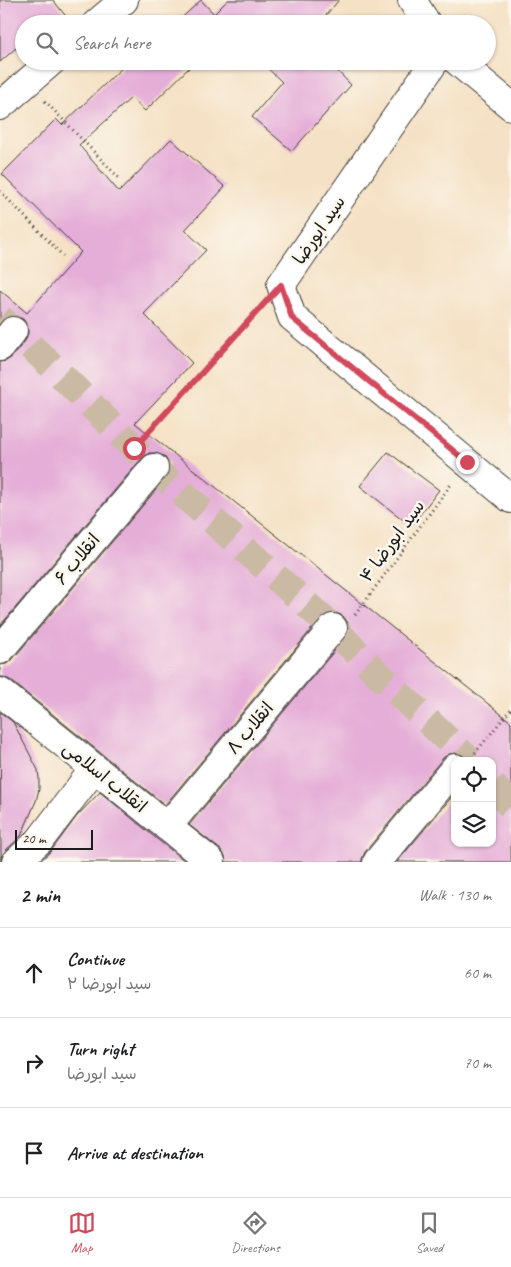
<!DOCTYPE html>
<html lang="en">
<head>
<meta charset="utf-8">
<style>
  body { margin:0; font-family:Caveat,"Playpen Sans Arabic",sans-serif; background:#f6f6f6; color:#202124 }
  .controls { position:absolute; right:15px; bottom:15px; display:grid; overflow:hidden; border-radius:10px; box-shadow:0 1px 4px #0004 }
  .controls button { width:45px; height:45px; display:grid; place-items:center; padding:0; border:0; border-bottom:1px solid #e0e0e0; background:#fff; color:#202124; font:25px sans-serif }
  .scale { position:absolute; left:15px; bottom:12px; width:78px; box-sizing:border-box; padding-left:5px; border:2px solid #1c1c1c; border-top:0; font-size:14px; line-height:18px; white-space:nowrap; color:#1c1c1c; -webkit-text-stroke:4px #fbf7ec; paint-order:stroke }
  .stop { position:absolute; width:15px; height:15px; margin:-11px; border:4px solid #d1495b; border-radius:50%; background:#fff }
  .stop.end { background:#d1495b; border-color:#fff; box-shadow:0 1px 5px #0008 }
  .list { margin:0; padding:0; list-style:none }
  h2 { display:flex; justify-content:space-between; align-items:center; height:65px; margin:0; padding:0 20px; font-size:21px }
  h2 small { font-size:16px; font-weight:400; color:#757577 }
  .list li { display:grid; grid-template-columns:32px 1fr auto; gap:15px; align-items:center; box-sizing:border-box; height:90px; padding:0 20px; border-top:1px solid #e0e0e0 }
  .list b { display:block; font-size:19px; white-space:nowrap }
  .list p { margin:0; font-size:16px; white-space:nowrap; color:#757577 }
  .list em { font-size:16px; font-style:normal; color:#757577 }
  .icon { flex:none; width:28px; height:28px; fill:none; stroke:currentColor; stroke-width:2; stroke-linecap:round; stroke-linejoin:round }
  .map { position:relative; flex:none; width:511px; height:862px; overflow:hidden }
  .search { position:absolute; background:#fff; box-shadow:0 1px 4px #0004; left:15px; right:15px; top:15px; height:55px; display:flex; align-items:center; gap:12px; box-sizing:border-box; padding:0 18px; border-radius:28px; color:#757577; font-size:19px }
  .sheet { height:335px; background:#fff }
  nav { display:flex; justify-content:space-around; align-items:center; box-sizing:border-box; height:70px; border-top:1px solid #e0e0e0; background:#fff; font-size:14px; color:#757577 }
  nav a { display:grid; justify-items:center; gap:2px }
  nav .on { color:#d1495b }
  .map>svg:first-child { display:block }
  .building { fill:#e5aed8 }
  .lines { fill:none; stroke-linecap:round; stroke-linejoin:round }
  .minor-tunnel { stroke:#cabaa3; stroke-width:28; stroke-dasharray:28 14; stroke-linecap:butt }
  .minor-casing { stroke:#3d3a35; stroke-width:30 }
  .path { stroke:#3d3a35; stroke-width:3; stroke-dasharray:1 4; stroke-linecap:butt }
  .minor { stroke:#fff; stroke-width:28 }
  .route { stroke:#d1495b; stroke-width:6 }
  .labels { text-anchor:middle; stroke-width:5; stroke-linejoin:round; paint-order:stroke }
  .street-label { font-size:18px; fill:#1c1c1c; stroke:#fbf7ec }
</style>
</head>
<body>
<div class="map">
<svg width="511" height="862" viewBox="0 0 511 862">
  <rect width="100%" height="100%" fill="#fbf7ec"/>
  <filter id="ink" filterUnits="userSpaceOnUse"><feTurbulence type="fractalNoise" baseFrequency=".02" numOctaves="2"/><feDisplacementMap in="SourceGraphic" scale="10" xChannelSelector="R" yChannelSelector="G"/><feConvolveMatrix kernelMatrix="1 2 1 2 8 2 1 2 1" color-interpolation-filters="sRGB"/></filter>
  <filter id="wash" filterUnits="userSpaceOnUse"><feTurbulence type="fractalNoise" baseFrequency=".0096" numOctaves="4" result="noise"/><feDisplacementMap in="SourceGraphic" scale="20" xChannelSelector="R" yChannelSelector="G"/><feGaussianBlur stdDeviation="1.12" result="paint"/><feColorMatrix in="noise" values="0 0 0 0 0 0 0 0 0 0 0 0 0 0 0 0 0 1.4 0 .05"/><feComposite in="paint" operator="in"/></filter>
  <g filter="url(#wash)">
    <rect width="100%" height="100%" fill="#f5e1c5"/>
    <g id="blocks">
      <!-- building -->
      <path class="building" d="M0 0H53L72 24H24V58L16 48 0 62Z
        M201 0 214 14 228 0H339L318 24H175Z
        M132 61H196L145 111 131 98 79 145 119 192 171 139 225 187 185 230 206 250 144 314 192 363 135 423 511 722V862H397L455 793V843H492V761H468L465 756 457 753 449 754 443 758 365 852 362 859V862H226L225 856 221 850 189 825 345 638 348 631V623L343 616 336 613H328L321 618 165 805 10 680 3 677H0V665L6 664 12 660 166 478 169 471V463L164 456 156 453H149L142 458 0 626V362L6 361 12 357 25 341 28 333V326L23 319 16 316 7 317 0 322V290L27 313 81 252 2 174 56 119 62 125 126 64 128 65Z
        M260 61H328L351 85 292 151 252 117 282 82Z
        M388 452 439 490 411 526 360 486Z
        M0 712 13 722 38 770 39 778V789L36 801 21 836 5 851 1 857V862Z
        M100 792 157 839 186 862H39L51 851 77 816Z"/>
    </g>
  </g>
  <g filter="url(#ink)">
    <use href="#blocks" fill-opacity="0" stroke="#3d3a35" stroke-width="1"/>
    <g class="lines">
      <!-- minor-tunnel -->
      <path class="minor-tunnel" d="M0 318 55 369 154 468 333 628 381 677 470 761
        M492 785 511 806"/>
      <!-- minor casing -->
      <g class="minor-casing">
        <path id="minor" d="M412 0 427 24
          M96 24 124 0
          M435 61 281 285 292 317 511 499
          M457 61 511 106
          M0 106 52 61
          M0 347 13 331
          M0 650 154 468
          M0 692 211 862
          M167 827 333 628
          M16 862 39 841 94 769
          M377 862 455 768"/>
      </g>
      <!-- path -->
      <path class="path" d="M45 101 119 178
        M0 191 63 256
        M135 448 261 308
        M355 615 452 483
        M475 753 511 709"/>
      <!-- minor -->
      <use href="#minor" class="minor"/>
    </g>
  </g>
  <g class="lines" filter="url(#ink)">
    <!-- route -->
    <path class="route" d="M134 448 281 285 292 318 467 462"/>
  </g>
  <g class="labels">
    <!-- street labels -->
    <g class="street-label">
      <text transform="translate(319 230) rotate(-56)" y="6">سید ابورضا</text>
      <text transform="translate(392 541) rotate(-54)" y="6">سید ابورضا ۴</text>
      <text transform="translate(77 559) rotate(-50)" y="6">انقلاب ۶</text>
      <text transform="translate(250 728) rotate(-50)" y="6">انقلاب ۸</text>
      <text transform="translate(105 777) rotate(39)" y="6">انقلاب اسلامی</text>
    </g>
  </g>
</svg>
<div class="controls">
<button><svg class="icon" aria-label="locate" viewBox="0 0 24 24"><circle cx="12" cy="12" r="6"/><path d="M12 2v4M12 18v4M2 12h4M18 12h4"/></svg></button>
<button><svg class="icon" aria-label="layers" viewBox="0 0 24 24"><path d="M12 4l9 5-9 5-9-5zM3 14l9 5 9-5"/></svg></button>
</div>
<div class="scale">20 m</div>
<div class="stop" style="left:134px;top:448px"></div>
<div class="stop end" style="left:467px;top:462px"></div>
<div class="search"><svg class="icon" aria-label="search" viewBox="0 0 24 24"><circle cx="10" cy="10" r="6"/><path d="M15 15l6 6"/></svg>Search here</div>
</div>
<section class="sheet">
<h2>2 min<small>Walk · 130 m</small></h2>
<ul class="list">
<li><svg class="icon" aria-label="ahead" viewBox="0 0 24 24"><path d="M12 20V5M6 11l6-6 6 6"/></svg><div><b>Continue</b><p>سید ابورضا ۲</p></div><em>60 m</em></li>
<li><svg class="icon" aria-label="right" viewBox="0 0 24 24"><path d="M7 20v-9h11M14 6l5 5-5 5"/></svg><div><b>Turn right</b><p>سید ابورضا</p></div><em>70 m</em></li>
<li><svg class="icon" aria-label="arrive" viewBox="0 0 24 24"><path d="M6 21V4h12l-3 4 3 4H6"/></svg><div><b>Arrive at destination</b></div></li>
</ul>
</section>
<nav>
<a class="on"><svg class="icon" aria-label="map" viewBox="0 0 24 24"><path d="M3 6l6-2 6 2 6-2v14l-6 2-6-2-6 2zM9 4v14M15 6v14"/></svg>Map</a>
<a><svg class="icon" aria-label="directions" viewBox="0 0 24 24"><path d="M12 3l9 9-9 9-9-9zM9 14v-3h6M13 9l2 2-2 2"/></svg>Directions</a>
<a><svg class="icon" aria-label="saved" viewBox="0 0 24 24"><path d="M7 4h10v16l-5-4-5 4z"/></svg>Saved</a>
</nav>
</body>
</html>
